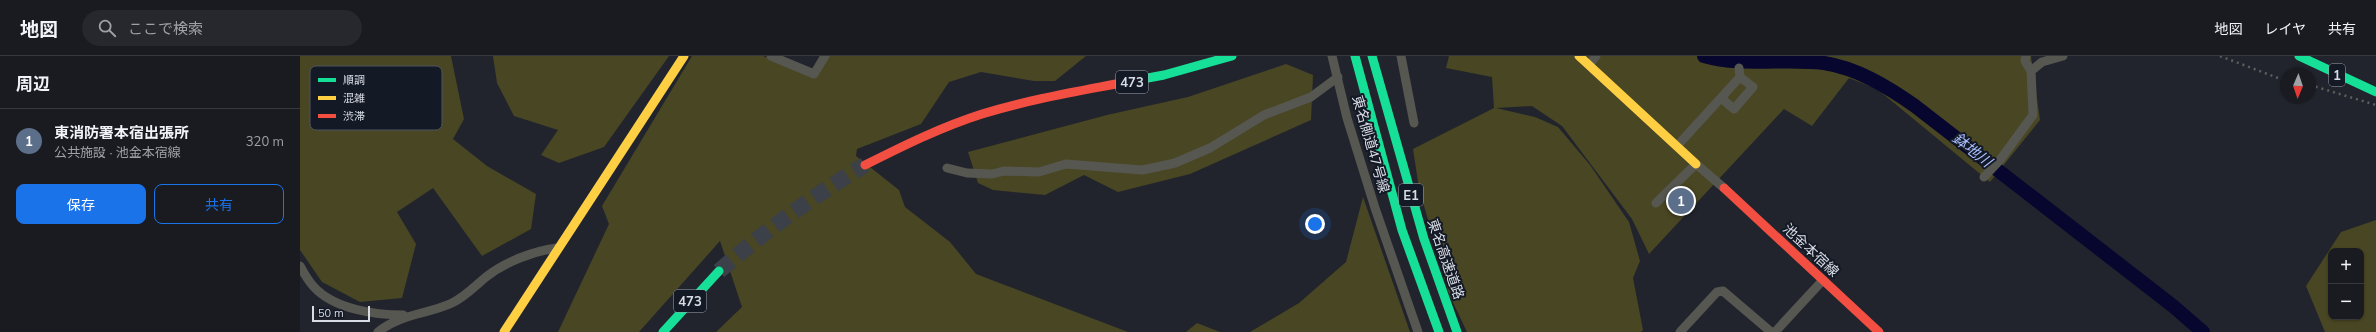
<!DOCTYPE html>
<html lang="ja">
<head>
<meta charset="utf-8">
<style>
  body { margin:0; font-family:Mulish,"Noto Sans JP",sans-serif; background:#26282e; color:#f1f3f6 }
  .controls { position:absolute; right:12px; bottom:12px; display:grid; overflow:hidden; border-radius:8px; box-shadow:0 1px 3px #0004 }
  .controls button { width:36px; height:36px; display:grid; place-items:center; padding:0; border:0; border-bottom:1px solid #37393f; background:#191b21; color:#f1f3f6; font:20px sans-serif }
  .compass { position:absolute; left:1980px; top:12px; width:36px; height:36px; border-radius:50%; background:#191b21; box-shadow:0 1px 3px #0004; rotate:182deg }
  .scale { position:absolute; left:12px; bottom:10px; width:58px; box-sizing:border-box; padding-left:4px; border:2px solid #d8dce5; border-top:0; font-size:11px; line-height:14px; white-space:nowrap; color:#d8dce5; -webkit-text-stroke:3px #141926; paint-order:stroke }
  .you { position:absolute; left:1015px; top:168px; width:14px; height:14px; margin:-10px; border:3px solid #fff; border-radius:50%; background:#1a73e8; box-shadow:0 0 0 6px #1a73e833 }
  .badge { display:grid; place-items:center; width:26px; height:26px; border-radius:50%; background:#1a73e8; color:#fff; font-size:13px; font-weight:700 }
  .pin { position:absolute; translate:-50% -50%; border:2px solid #fff; box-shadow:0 1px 4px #0006 }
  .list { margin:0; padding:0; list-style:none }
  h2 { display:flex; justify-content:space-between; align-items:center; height:52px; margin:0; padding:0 16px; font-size:17px }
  h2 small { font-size:13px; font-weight:400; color:#9fa1a5 }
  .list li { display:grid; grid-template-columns:26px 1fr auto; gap:12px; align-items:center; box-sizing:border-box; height:64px; padding:0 16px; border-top:1px solid #37393f }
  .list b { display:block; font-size:15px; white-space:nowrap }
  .list p { margin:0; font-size:13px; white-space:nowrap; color:#9fa1a5 }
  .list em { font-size:13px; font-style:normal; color:#9fa1a5 }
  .actions { display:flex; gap:8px; padding:12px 16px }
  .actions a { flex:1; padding:9px 0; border:1px solid #1a73e8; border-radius:8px; text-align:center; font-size:14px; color:#1a73e8 }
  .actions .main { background:#1a73e8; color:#fff }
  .icon { flex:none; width:22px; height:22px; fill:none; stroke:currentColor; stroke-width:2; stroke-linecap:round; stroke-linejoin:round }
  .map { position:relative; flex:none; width:2076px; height:276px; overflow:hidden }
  header { display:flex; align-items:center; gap:24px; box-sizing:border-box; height:56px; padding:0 20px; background:#191b21; border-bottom:1px solid #37393f }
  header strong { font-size:19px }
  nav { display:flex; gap:22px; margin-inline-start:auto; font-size:14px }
  .search { width:280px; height:36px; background:#26282e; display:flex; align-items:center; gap:10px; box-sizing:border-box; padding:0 14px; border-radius:22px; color:#9fa1a5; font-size:15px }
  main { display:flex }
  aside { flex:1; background:#191b21 }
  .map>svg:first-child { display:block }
  .green { fill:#494623; fill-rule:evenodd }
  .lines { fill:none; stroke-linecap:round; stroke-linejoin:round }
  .river { stroke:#06062f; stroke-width:14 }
  .highway-tunnel { stroke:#3c4048; stroke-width:16; stroke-dasharray:16 8; stroke-linecap:butt }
  .street { stroke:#575751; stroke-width:9 }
  .fast { stroke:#16e098; stroke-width:9 }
  .slow { stroke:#ffcf43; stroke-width:9 }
  .jam { stroke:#f24e42; stroke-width:9 }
  .rail { stroke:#5d5e5e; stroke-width:2.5; stroke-dasharray:2 4; stroke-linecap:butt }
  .labels { text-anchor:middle; stroke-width:4; stroke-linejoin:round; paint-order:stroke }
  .shield { fill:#141926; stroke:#9da2ac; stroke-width:1 }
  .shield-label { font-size:13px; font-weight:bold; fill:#d8dce5 }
  .street-label { font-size:14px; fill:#d8dce5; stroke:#141926 }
  .water-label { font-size:15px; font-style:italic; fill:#a8befe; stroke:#141926 }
  .key { fill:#141926; stroke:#4f545f; stroke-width:1 }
  .key-label { font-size:11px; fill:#d8dce5 }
</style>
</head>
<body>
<header>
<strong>地図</strong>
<div class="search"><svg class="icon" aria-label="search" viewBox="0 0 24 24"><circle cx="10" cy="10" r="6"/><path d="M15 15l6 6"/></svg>ここで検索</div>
<nav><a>地図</a><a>レイヤ</a><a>共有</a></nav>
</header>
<main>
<aside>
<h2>周辺<small></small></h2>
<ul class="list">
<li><span class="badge" style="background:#5c6f8a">1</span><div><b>東消防署本宿出張所</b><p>公共施設 · 池金本宿線</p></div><em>320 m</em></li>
</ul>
<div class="actions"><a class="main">保存</a><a>共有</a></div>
</aside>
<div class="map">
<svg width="2076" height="276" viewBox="0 0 2076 276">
  <rect width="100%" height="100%" fill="#21242c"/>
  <!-- green -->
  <path class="green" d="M0 0H151L164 63 153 83 187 110 236 138 231 173 182 200 133 132 97 156 116 188 102 242 60 246 22 226 0 194Z
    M193 0H369L304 91 259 107 241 99 258 74 214 60 197 27Z
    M392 0H463L514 21 528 0H786L755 25H734L681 16 649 26 621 68 557 93 556 100 599 134 605 151 650 186 676 218 828 276H416L442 251 420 185 339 276H258L309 168 302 150Z
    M1149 0H1731L1740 64 1690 126 1577 33 1549 22 1512 70 1484 53 1349 198 1332 163 1262 70 1232 50 1196 52 1235 61 1258 71 1290 109 1329 166 1340 205 1333 222 1343 274 1341 276H1167L1149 238 1119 132 1113 93 1194 52 1192 21 1146 12Z
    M986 8 1013 19 1011 64 890 118 818 136 784 119 745 139 693 134 678 127 668 96 807 59 888 41Z
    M1063 141 1110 276H950L999 247 1046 206Z
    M2076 164V276H2025L2006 230 2041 176ZM2031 195H2061V261H2031Z
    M897 267 920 276H886Z"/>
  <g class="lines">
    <!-- river -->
    <path class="river" d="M1404 0C1442 11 1485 2 1524 7 1557 12 1588 31 1615 50L1873 250 1903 276"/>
    <!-- highway-tunnel -->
    <path class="highway-tunnel" d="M419 215C465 175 513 140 565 109"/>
    <!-- street -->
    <path class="street" d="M471 0 514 18 525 0
      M1032 0 1047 62 1075 152 1118 276
      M1101 0 1114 67
      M1289 9 1296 0
      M1731 15 1742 6 1763 0
      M1421 42 1434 53 1453 31 1440 21
      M1377 90 1440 21 1439 12
      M647 112 667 117 692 118 704 115 739 116 766 108 842 114 857 111 875 107 910 92 964 59 1011 41 1038 21
      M1684 121 1700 104 1733 59 1731 15 1725 5 1726 0
      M1356 147 1396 108 1424 132
      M0 210C4 217 8 225 14 231 34 253 75 259 103 259
      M78 276C102 257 126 259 152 247 165 241 175 230 186 221 205 206 233 195 257 192
      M1380 276 1417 236 1423 235 1471 276
      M1475 276 1523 224"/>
    <!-- fast -->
    <path class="fast" d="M1055 0 1102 174 1139 276
      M1072 0 1124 183 1157 276
      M1999 0 2076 36
      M821 27 864 19 932 0
      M363 276 419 215"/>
    <!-- slow -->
    <path class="slow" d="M1279 0 1396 108
      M204 276 384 0"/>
    <!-- jam -->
    <path class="jam" d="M565 109C603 90 641 71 682 58 727 44 774 36 821 27
      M1424 132 1579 276"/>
    <!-- rail -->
    <path class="rail" d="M1920 0 1986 25
      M2010 29 2076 49"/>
  </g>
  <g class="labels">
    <!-- shield labels -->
    <g class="shield">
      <rect x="2029" y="8" width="16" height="22" rx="3"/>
      <rect x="816" y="15" width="32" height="22" rx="3"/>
      <rect x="1099" y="128" width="24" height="22" rx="3"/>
      <rect x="374" y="234" width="32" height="22" rx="3"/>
    </g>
    <g class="shield-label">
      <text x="2037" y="24">1</text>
      <text x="832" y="31">473</text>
      <text x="1111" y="144">E1</text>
      <text x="390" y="250">473</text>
    </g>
    <!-- street labels -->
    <g class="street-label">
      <text transform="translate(1071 88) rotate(74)" y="5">東名側道47号線</text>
      <text transform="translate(1511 194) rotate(43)" y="5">池金本宿線</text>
      <text transform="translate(1146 203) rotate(71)" y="5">東名高速道路</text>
    </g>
    <!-- water labels -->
    <g class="water-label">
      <text transform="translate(1672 94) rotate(38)" y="5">鉢地川</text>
    </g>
  </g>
  <!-- legend -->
  <rect x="10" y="10" width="132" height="64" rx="6" class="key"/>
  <rect x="18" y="22" width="18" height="4" fill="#16e098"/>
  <rect x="18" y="40" width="18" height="4" fill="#ffcf43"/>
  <rect x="18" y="58" width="18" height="4" fill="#f24e42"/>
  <g class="key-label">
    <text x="43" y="28">順調</text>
    <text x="43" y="46">混雑</text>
    <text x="43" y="64">渋滞</text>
  </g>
</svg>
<div class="controls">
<button>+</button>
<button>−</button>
</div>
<svg class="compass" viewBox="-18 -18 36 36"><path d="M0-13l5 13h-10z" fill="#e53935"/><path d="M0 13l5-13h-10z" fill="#9fa1a5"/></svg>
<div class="scale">50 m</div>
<div class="you"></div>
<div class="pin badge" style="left:1381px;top:145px;background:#5c6f8a">1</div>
</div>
</main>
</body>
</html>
